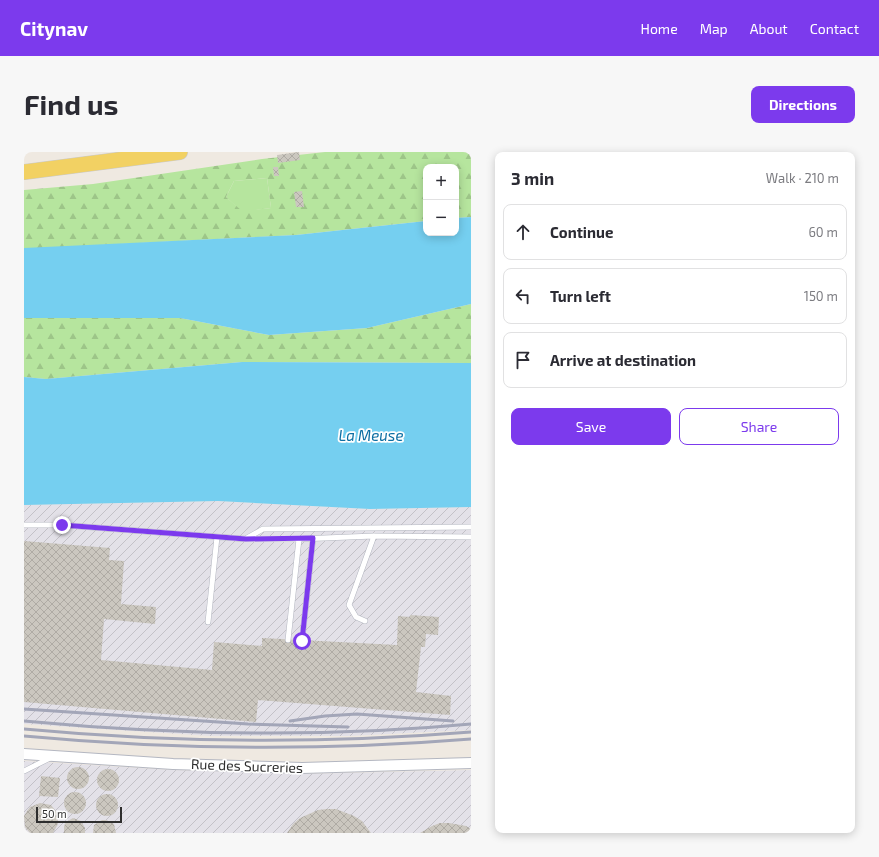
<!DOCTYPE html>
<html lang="en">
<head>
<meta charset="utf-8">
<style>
  body { margin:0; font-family:"Exo 2",sans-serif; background:#f7f7f7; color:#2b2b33 }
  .controls { position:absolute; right:12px; top:12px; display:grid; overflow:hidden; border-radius:8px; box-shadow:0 2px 10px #0003 }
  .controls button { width:36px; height:36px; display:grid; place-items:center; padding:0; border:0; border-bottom:1px solid #e1e1e2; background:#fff; color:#2b2b33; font:20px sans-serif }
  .scale { position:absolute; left:12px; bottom:10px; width:86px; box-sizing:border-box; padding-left:4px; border:2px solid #2e2e2e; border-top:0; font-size:11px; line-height:14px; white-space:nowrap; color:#2e2e2e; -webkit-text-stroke:3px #fff; paint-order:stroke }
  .stop { position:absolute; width:12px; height:12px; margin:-9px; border:3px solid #7c3aed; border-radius:50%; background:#fff }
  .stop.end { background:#7c3aed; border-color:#fff; box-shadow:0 1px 4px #0008 }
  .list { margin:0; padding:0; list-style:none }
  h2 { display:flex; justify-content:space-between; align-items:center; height:52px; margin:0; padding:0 16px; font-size:17px }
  h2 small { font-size:13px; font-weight:400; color:#7c7c81 }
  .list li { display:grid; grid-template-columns:26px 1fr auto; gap:12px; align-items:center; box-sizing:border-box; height:56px; margin:0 8px 8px; padding:0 8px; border:1px solid #e1e1e2; border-radius:8px }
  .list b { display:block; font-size:15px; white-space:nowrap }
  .list em { font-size:13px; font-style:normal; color:#7c7c81 }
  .actions { display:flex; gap:8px; padding:12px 16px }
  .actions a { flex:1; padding:9px 0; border:1px solid #7c3aed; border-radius:8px; text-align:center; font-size:14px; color:#7c3aed }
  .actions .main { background:#7c3aed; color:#fff }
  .icon { flex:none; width:22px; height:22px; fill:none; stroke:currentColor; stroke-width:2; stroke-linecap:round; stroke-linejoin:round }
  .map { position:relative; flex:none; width:447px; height:681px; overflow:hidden; border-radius:8px }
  header { display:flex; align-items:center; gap:24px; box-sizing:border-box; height:56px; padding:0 20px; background:#7c3aed; color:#fff }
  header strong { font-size:19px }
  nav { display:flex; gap:22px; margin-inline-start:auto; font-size:14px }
  .intro { display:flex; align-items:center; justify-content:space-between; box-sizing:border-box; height:96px; padding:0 24px }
  h1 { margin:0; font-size:28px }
  .button { padding:10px 18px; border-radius:8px; background:#7c3aed; color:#fff; font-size:14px; font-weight:700 }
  main { display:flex; gap:24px; padding:0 24px }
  aside { flex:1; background:#fff; border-radius:8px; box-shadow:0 2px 10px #0003 }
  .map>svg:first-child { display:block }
  .industrial { fill:url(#industrial-furrows) }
  .grass { fill:#b6e59e }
  .forest { fill:url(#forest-firs); fill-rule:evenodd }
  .water { fill:#75cff0 }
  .building { fill:url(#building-cross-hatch) }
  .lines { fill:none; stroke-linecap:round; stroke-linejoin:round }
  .service-casing { stroke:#b4b7c1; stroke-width:6 }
  .minor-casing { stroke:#b4b7c1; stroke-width:12 }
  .primary-casing { stroke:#c9c9c9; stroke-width:16 }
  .service { stroke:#fff; stroke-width:5 }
  .minor { stroke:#fff; stroke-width:10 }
  .primary { stroke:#f2d163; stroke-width:15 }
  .rail { stroke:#a3a6b8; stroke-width:3 }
  .route { stroke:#7c3aed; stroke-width:5 }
  .labels { text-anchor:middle; stroke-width:3.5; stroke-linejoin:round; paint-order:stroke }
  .street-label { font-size:14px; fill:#2e2e2e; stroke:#fff }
  .water-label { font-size:15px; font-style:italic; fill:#0d6fa3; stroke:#fff }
</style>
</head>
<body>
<header>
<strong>Citynav</strong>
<nav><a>Home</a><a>Map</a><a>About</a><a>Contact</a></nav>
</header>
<div class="intro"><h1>Find us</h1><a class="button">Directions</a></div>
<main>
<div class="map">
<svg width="447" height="681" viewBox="0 0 447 681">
  <defs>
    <pattern id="industrial-furrows" width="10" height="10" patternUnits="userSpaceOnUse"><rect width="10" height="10" fill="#e3e1e8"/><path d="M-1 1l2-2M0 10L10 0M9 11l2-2" fill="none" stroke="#c3c1c7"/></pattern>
    <pattern id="forest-firs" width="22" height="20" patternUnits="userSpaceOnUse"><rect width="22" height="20" fill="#b6e59e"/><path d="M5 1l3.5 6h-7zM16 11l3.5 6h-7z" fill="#9dc588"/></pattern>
    <pattern id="building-cross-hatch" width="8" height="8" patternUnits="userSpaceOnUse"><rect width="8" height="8" fill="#cbc7bf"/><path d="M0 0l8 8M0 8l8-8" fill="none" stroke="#afaba4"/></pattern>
  </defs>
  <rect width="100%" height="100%" fill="#efe9e1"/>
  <!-- industrial -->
  <path class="industrial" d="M194 349 346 357 447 355V578L323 584H187L0 572V353Z
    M0 609 148 618 277 622 447 618V681H0Z"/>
  <!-- grass -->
  <path class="grass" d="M243 26 247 56 218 60 202 45 210 29Z"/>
  <!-- forest -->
  <path class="forest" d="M301 0H447V65L432 66V15H402V69L272 83 0 97V38L69 32 238 7ZM243 26 247 56 218 59 202 45 210 29Z
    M447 152V211L218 210 22 227 0 225V166H156L245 183 343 176Z"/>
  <!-- water -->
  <path class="water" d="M447 65V152L343 176 245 183 156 166H0V96L272 83 402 69V81H432V66Z
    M218 210 447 211V355L346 357 194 349 0 353V225L22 227Z"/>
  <!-- building -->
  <path class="building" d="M275 0 276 8 254 11 253 3Z
    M249 15H254L255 24H250Z
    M278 39 280 55H272L270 40Z
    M0 389 86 396 85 408 100 409 97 452 132 455 131 472 80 467 77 508 188 518 190 490 238 494V486L373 493 374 464 386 465V463L415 465 414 483 402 482 401 495H397L392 540 427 544 426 563 234 548 235 537 232 570 0 550Z
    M43 626a11 11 0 1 1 22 0a11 11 0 1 1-22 0Z
    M73 628a11 11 0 1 1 22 0a11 11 0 1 1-22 0Z
    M17 624 36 626 34 645 15 644Z
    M40 651a11 11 0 1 1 22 0a11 11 0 1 1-22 0Z
    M72 653a11 11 0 1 1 22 0a11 11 0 1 1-22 0Z
    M16 651 27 653 34 662V672L29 681H6L1 675 0 664 3 659 6 655Z
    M303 657H312L330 664 338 669 347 681H263L269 672 276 666 294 658Z
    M49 666 57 669 61 676V681H40V674L42 670Z
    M78 668H82L90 672 92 681H69L70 673Z
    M416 671H425L442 674 447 677V681H396L408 674Z"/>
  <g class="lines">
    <!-- service casing -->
    <g class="service-casing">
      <path id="service" d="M0 373H38L222 387H275L350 384 447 385
        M223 386 239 377 447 375
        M341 469 332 465 325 453 350 384
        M184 470 193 385
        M264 488 275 387
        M278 489 289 386
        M0 619 26 606"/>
    </g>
    <!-- minor casing -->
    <g class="minor-casing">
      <path id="minor" d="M0 602 149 612 278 616 447 611"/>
    </g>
    <!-- primary casing -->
    <g class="primary-casing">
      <path id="primary" d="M0 20 156 0"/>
    </g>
    <!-- service -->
    <use href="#service" class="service"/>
    <!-- minor -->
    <use href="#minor" class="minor"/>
    <!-- primary -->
    <use href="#primary" class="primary"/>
    <!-- rail -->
    <path class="rail" d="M0 557 224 572 324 575
      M0 569C148 583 299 586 447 572
      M266 569 301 564 333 562 429 569
      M0 577C149 591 298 592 447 580
      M0 584C149 598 298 599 447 587"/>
  </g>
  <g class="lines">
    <!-- route -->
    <path class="route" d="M38 373 222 387 289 386 278 489"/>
  </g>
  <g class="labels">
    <!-- street labels -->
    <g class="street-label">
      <text transform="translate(223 614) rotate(2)" y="5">Rue des Sucreries</text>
    </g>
    <!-- water labels -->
    <g class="water-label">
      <text x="347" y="289">La Meuse</text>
    </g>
  </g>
</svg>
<div class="controls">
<button>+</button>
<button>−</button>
</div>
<div class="scale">50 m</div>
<div class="stop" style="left:278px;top:489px"></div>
<div class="stop end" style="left:38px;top:373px"></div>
</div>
<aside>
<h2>3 min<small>Walk · 210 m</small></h2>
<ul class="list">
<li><svg class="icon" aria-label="ahead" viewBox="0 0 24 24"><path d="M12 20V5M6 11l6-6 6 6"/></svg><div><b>Continue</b></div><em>60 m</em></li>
<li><svg class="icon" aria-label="left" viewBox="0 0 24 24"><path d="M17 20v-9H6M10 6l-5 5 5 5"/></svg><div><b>Turn left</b></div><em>150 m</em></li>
<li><svg class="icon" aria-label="arrive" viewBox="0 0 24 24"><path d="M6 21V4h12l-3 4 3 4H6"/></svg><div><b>Arrive at destination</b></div></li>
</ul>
<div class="actions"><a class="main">Save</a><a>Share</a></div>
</aside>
</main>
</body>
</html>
